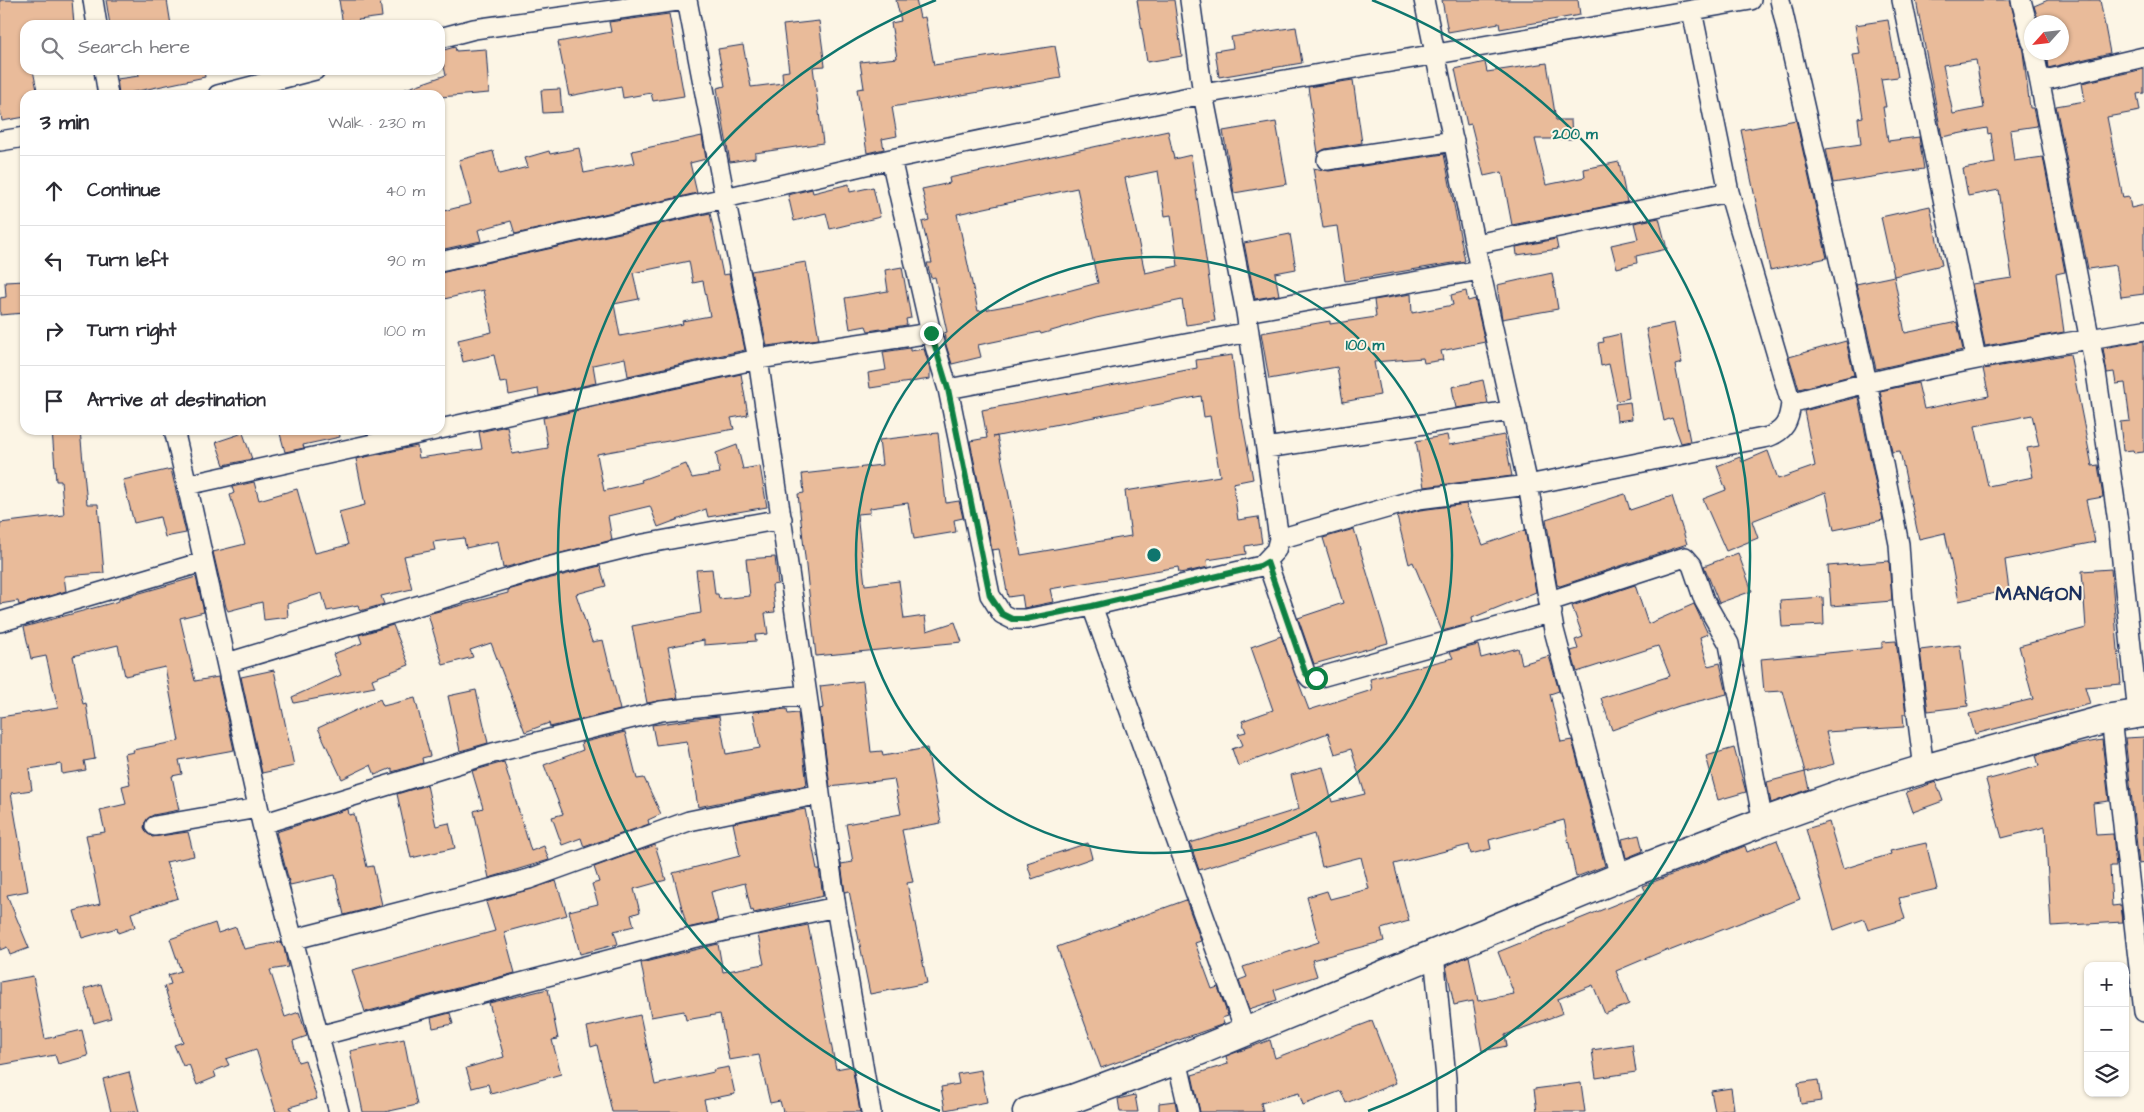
<!DOCTYPE html>
<html lang="en">
<head>
<meta charset="utf-8">
<style>
  body { margin:0; font-family:"Architects Daughter",sans-serif; background:#f7f7f7; color:#2b2b33 }
  .controls { position:absolute; right:15px; bottom:15px; display:grid; overflow:hidden; border-radius:10px; box-shadow:0 1px 4px #0004 }
  .controls button { width:45px; height:45px; display:grid; place-items:center; padding:0; border:0; border-bottom:1px solid #e1e1e2; background:#fff; color:#2b2b33; font:25px sans-serif }
  .compass { position:absolute; left:2024px; top:15px; width:45px; height:45px; border-radius:50%; background:#fff; box-shadow:0 1px 4px #0004; rotate:243deg }
  .stop { position:absolute; width:15px; height:15px; margin:-11px; border:4px solid #0b8043; border-radius:50%; background:#fff }
  .stop.end { background:#0b8043; border-color:#fff; box-shadow:0 1px 5px #0008 }
  .list { margin:0; padding:0; list-style:none }
  h2 { display:flex; justify-content:space-between; align-items:center; height:65px; margin:0; padding:0 20px; font-size:21px }
  h2 small { font-size:16px; font-weight:400; color:#7c7c81 }
  .list li { display:grid; grid-template-columns:32px 1fr auto; gap:15px; align-items:center; box-sizing:border-box; height:70px; padding:0 20px; border-top:1px solid #e1e1e2 }
  .list b { display:block; font-size:19px; white-space:nowrap }
  .list em { font-size:16px; font-style:normal; color:#7c7c81 }
  .icon { flex:none; width:28px; height:28px; fill:none; stroke:currentColor; stroke-width:2; stroke-linecap:round; stroke-linejoin:round }
  .map { position:relative; flex:none; width:2144px; height:1112px; overflow:hidden }
  .search { position:absolute; background:#fff; box-shadow:0 1px 4px #0004; left:20px; top:20px; width:425px; height:55px; display:flex; align-items:center; gap:12px; box-sizing:border-box; padding:0 18px; border-radius:15px; color:#7c7c81; font-size:19px }
  .panel { position:absolute; background:#fff; box-shadow:0 1px 4px #0004; left:20px; top:90px; width:425px; height:345px; border-radius:15px }
  .map>svg:first-child { display:block }
  .building { fill:#e9bb9a; stroke:#1b2f5e; fill-rule:evenodd }
  .lines { fill:none; stroke-linecap:round; stroke-linejoin:round }
  .minor-casing { stroke:#1b2f5e; stroke-width:22 }
  .highway-casing { stroke:#1b2f5e; stroke-width:31 }
  .minor { stroke:#fcf5e5; stroke-width:19 }
  .highway { stroke:#fcf5e5; stroke-width:28 }
  .route { stroke:#0b8043; stroke-width:6 }
  .ring { fill:none; stroke:#0f766e; stroke-width:2.5 }
  .labels { text-anchor:middle; stroke-width:4; stroke-linejoin:round; paint-order:stroke }
  .district-label { font-size:20px; font-weight:bold; letter-spacing:1px; fill:#1b2f5e; stroke:#fcf5e5 }
  .centre { fill:#0f766e; stroke:#fcf5e5; stroke-width:2.5 }
  .ring-label { font-size:15px; text-anchor:middle; font-weight:bold; fill:#0f766e; stroke:#fcf5e5; stroke-width:4; stroke-linejoin:round; paint-order:stroke }
</style>
</head>
<body>
<div class="map">
<svg width="2144" height="1112" viewBox="0 0 2144 1112">
  <rect width="100%" height="100%" fill="#fcf5e5"/>
  <filter id="ink" filterUnits="userSpaceOnUse"><feTurbulence type="fractalNoise" baseFrequency=".02" numOctaves="2"/><feDisplacementMap in="SourceGraphic" scale="10" xChannelSelector="R" yChannelSelector="G"/><feConvolveMatrix kernelMatrix="1 2 1 2 8 2 1 2 1" color-interpolation-filters="sRGB"/></filter>
  <g filter="url(#ink)">
    <!-- building -->
    <path class="building" d="M0 0H72L74 25H25V70H33L38 95H25V117L2 121 0 108Z
      M106 0H167L171 25H110Z
      M339 0H380L382 17 358 20 359 25H343Z
      M896 0H916L920 18 925 17 934 65 1055 46 1061 78 892 107 897 136 882 139 884 149 867 153 857 89 864 88 860 62 897 58 891 23 901 21Z
      M1137 0H1174L1182 56 1147 62Z
      M1442 0H1578L1580 15 1500 29 1499 23 1448 32Z
      M1916 0H2010L2023 52 2030 108H2033L2037 126 2010 130 2014 161 2043 157 2065 272 2056 274 2064 332 1985 346 1972 284 2012 278 1999 190 1968 196 1963 169 1995 163 1991 133 1988 134 1987 128 1942 137ZM1976 60 1984 108 1953 114 1943 65Z
      M2048 0H2100L2110 53 2048 68 2046 52H2062V22H2039L2034 6Z
      M669 14 684 96 653 101 651 93 623 98 621 86 569 96 558 42 611 32 609 22Z
      M1888 20 1898 77 1881 79 1886 107H1883L1888 141 1919 137 1924 169 1833 183 1826 149 1861 144 1858 118 1863 117 1853 55 1860 54 1855 25Z
      M819 21 825 66 813 67 823 143 755 153V158L730 162 717 88 725 86 718 49 743 45 751 87 783 83 782 72 789 71 783 25Z
      M1296 27 1302 63 1219 77 1215 51 1233 48 1231 37Z
      M455 47 456 51 486 49 489 93 440 97 397 95V92L446 75 440 51Z
      M1485 62 1487 72 1547 63 1556 120H1571L1572 139H1535L1546 185 1585 177 1584 169 1619 162 1627 202 1512 225 1502 172 1484 176 1471 124 1467 125 1455 69Z
      M2144 69V93L2137 94 2140 111 2107 117 2123 198 2129 197 2131 208 2144 205V294L2121 297 2116 265 2088 269 2056 106 2085 101 2082 83Z
      M138 70H204L205 77 119 95 117 79 139 76Z
      M1353 80 1362 143 1325 149 1318 153 1308 87Z
      M560 89 562 112 543 113 541 90Z
      M1796 120 1827 258 1770 270 1741 130Z
      M1276 122 1287 184 1234 193 1223 131Z
      M1168 131 1174 159 1191 155 1215 321 1186 325 1182 300 1096 318 1041 334 1040 332 978 345 981 357 952 364 946 345 944 333 947 332 935 277 931 278 927 263H932L922 222 929 220 922 189 950 183 949 178ZM1158 171 1165 216 1171 215 1178 266 1145 273 1125 178ZM1077 188 1098 283 1022 303 978 311 957 214Z
      M702 136 706 159 690 163 697 193 515 234 511 221 478 230 481 241 440 250V212L471 204 459 160 493 151 499 174 528 167 525 158 549 151 550 154 579 148 584 173 635 163 632 151Z
      M1444 154 1465 261 1345 281 1337 226 1323 228 1313 168 1329 171Z
      M849 184 850 192 873 187 880 217 830 229 826 213 794 221 788 195 812 189 813 193Z
      M1930 206 1942 265 1894 276 1881 217Z
      M710 213 723 275 729 274 745 350 628 376 625 358 593 365 596 383 539 396 538 389 509 395 507 382 500 383 494 355 463 362 458 340 492 332 483 290 440 300V273ZM689 261 693 283 703 281 710 316 682 321 683 324 620 336 614 304 639 299 633 273Z
      M1659 218 1667 249 1636 256 1637 263 1617 268 1611 245 1638 239 1634 223Z
      M1290 234 1296 269 1275 273 1279 295 1255 299 1244 243Z
      M1556 239 1558 249 1517 255 1516 247Z
      M806 262 819 339 767 346 751 271Z
      M902 267 911 318 906 319 907 325 868 331 866 326 850 329 845 298 888 291 885 270Z
      M1552 273 1558 309 1502 319 1497 285Z
      M1894 276 1905 333 1957 322 1963 350 1876 369 1856 284Z
      M25 281V313L0 315V298L6 297 5 282Z
      M1466 291 1468 301 1475 299 1485 342 1441 351 1443 360 1424 363 1423 358 1374 362 1380 395 1343 402 1337 367 1269 379 1261 333 1330 321V324L1376 317 1374 300 1411 294 1412 313 1453 305 1451 295Z
      M1674 323 1682 363 1675 365 1690 441 1681 443 1672 418 1664 421 1646 329Z
      M1620 334 1629 398 1617 401 1609 364 1601 366 1598 343 1604 342 1603 338Z
      M1846 341 1854 375 1799 389 1789 357Z
      M2144 341V452L2134 453 2133 450 2123 451 2120 422 2130 421 2125 383 2116 384 2114 372 2107 373 2103 348Z
      M910 348V351L924 349 930 369V379L870 388 868 373 886 370 883 352Z
      M2070 354 2092 466 2098 465 2103 497 2086 500 2095 542 2005 560 2009 590 1959 601 1945 533 1919 539 1900 451 1892 452 1880 391 1918 383 1924 409 1989 396 1983 369ZM2032 415 2039 446 2027 448 2033 477 1988 486 1975 426Z
      M1232 355 1240 419H1242L1253 479 1233 483 1238 520 1258 517 1262 543 1245 546 1246 554 1207 560 1208 567 1191 571 1179 573 1178 567 1050 589 1053 602 1024 608 1022 595 1008 597 999 549 992 550 970 441 987 438 982 410 1197 368 1196 360ZM1201 396 1204 417 1210 416 1220 476 1125 491 1131 536 1021 555 997 436 993 437Z
      M741 374 748 415 731 418 734 429 597 454 604 491 642 482 641 480 686 464 692 478 720 473 716 453 737 445 743 469 760 466 767 507 708 517 706 509 658 527 650 506 608 516 612 540 503 568 498 541 466 548 464 538 433 542 435 550 404 556 412 589 381 596 384 604 360 611 358 605 327 611 322 593 287 604 288 617 264 620 262 602 228 611 226 607 213 552 245 544 230 495 234 493 232 487 254 482 259 500 297 489 315 553 348 545 339 512 365 505 356 459 417 446 419 458 482 449 479 432 507 426 512 454 548 448 543 418Z
      M1483 380 1488 403 1456 408 1452 387Z
      M1858 397 1883 520 1834 530 1826 492 1752 521 1758 538 1726 551 1703 499 1726 490 1717 466 1740 457 1742 462 1768 451 1778 479 1815 466 1804 411Z
      M1630 402 1632 419 1617 421 1615 404Z
      M52 430H80L87 504H98L104 573 64 576 66 591 19 605 18 601 0 604V523L64 515 61 481H56Z
      M279 430H339L340 437 303 445 304 448 285 452Z
      M243 433 252 459 224 465 216 442Z
      M938 433 946 503 959 501 963 518 954 520 956 532 914 539 908 503 870 508V513L857 514 865 585 899 581 904 619 925 616 927 631 955 622 962 642 816 656 798 494 804 493 802 474 882 465 879 440Z
      M1447 435 1449 445 1504 435 1512 476 1424 487 1416 441Z
      M171 469 186 533 165 537 160 517 134 523 123 480Z
      M1625 494 1630 510 1672 496 1687 544 1560 586 1557 585 1546 519Z
      M1466 504 1483 545 1525 530 1536 592 1472 618 1473 623 1442 631 1413 562 1409 564 1397 517 1420 510Z
      M1354 529 1388 643 1314 664 1298 618 1343 603 1323 538Z
      M1738 553 1752 591 1719 603 1704 566Z
      M775 557 778 584 772 585 775 612 765 613 768 634 755 635 756 641 704 645V640L668 647 678 698 647 703 632 626 701 613 696 570 712 569 715 594H718L719 599 750 596 746 559Z
      M1889 561 1892 601 1831 606 1828 566Z
      M600 566 606 586 576 594 592 642 603 640 620 710 550 727 549 723 525 732 491 643 470 650 473 657 443 665 428 614 508 593V590L543 580Z
      M2111 569 2121 684 2085 687 2090 704 1975 734 1969 714 2033 699 2019 646 2086 628 2082 571Z
      M196 577 204 612 180 618 195 681 218 677 234 750 179 760 182 774 172 776 179 810 153 815 145 822 144 828 152 837 188 832 194 856 166 862 178 898 131 913 135 927 118 933 117 928 82 938 74 911 100 904 86 835 105 832 100 810 126 804 122 786 130 784 124 754 134 752 133 750 179 741 165 667 125 676 118 645 73 656 83 704 86 703 95 759 84 761 86 770 62 774 61 764 29 769 32 790 11 793 28 891 7 895 29 948 10 955 7 947 0 950V717L58 708 46 656 31 659 24 627 119 601V599Z
      M1635 585 1648 624 1694 604 1708 634 1700 637 1708 666 1720 663 1727 694 1679 706 1612 730 1601 698 1670 676 1658 646 1577 672 1571 651 1578 649 1575 640 1583 637 1572 606Z
      M1823 597 1824 625 1782 627 1780 600Z
      M393 625 409 665 372 679 375 687 294 703 292 697 341 675 333 654 362 643 359 635Z
      M1281 636 1309 710 1372 690 1370 679 1453 658 1450 652 1478 645 1481 658 1518 648 1522 664 1549 656 1559 691 1550 694 1561 742 1572 740 1605 866 1576 877 1564 820 1489 840 1491 849 1471 854 1469 845 1394 864 1409 921 1381 929 1384 941 1312 960 1317 976 1274 990 1277 1000 1249 1009 1239 980 1247 977 1243 967 1319 942 1307 897 1327 891 1330 899 1369 889 1361 857 1322 867 1314 834 1199 870 1190 843 1299 809 1291 775 1323 767 1332 802 1365 794 1351 749 1335 754 1328 733 1238 766 1232 749 1243 745 1238 734 1246 732 1242 721 1273 710 1251 647Z
      M1896 641 1906 714H1903L1904 727 1826 732 1834 764 1805 772 1783 691 1764 692 1761 659 1882 648V642Z
      M1960 645 1968 706 1928 711 1920 650Z
      M274 670 294 766 262 773 241 677Z
      M863 681 871 752 882 751 883 756 927 748 941 823 902 830 913 882 907 883 927 983 870 994 849 891 845 892 841 864 853 862 846 824 901 814 894 779 830 787 820 709 823 708 820 686Z
      M476 690 488 743 460 751 448 696Z
      M415 698 430 756 422 758 423 763 392 772V768L375 775 371 765 342 779 318 728 380 699 383 706Z
      M787 709 788 714 798 713 807 785 698 807 687 741 656 745 652 725 719 716 726 754 760 748 753 712Z
      M625 732 637 779 644 778 661 814 648 820 649 824 584 847 581 838 562 845 552 817 563 814 544 765 583 750 581 743Z
      M2144 737V863L2139 864 2125 738Z
      M2102 740 2109 801 2093 803 2096 835 2113 834 2116 866H2110L2112 906 2121 905 2123 922 2051 926 2045 827 2002 838 1986 780 2039 766 2036 755 2069 746Z
      M1734 748 1746 792 1718 800 1706 756Z
      M504 762 531 851 544 846 549 860 489 878 474 811 483 808 472 771Z
      M1805 772 1809 789 1771 803 1767 782Z
      M1936 782 1943 801 1913 812 1906 792Z
      M427 785 436 826 449 823 455 848 411 858 397 794Z
      M348 809 349 815 354 814 367 867 373 866 382 905 344 915 335 875 290 885 276 832Z
      M805 809 817 869H819L823 896 754 913 753 910 751 911 745 883 711 892 718 921 687 928 673 873 740 856 733 823Z
      M1829 822 1843 869 1891 854 1890 851 1926 843 1937 889 1899 898 1905 919 1868 930 1864 919 1834 930 1806 829Z
      M1639 835 1643 851 1626 858 1622 839Z
      M1777 840 1800 899 1669 951 1668 949 1616 971 1629 1004 1605 1014 1593 985 1558 999 1563 1013 1505 1035 1507 1046 1482 1051 1473 1001 1454 1005 1446 966 1469 956 1478 1001 1514 994 1498 952 1646 892 1643 886 1745 846 1747 852Z
      M1088 843 1092 858 1032 879 1027 863Z
      M655 845 666 880 634 889 640 912 631 915 634 926 614 931 618 944 580 954 569 911 598 904 592 884 599 882 594 867Z
      M556 881 567 915 504 932 515 973 365 1012 352 970 495 931 486 902Z
      M1186 900 1201 941 1195 943 1212 989 1218 987 1228 1016 1222 1018 1224 1024 1221 1025 1101 1068 1057 947Z
      M215 923 218 933 236 927 244 949 280 942 284 948 288 967 270 970 285 1017 299 1012 307 1036 293 1041 298 1062 305 1060 317 1099 290 1107 292 1112H276L256 1049 226 1059 229 1065 214 1071 216 1077 197 1085 189 1064 183 1066 174 1045 183 1042 164 986 171 984 168 975 181 971 170 939Z
      M808 925 836 1069 852 1066 860 1112H783L780 1101 770 1103 759 1055 729 1060 720 1014 686 1020 684 1011 651 1017 641 963 718 944 723 972 764 964 758 935Z
      M33 976 45 1039 82 1030 88 1056 58 1064 55 1055 0 1065V982Z
      M101 984 111 1018 94 1023 84 989Z
      M548 989 558 1039 552 1040 561 1074 491 1094 488 1084 472 1088 466 1068 504 1057 489 1003Z
      M450 1013 453 1024 433 1028 431 1018Z
      M640 1015 655 1085 714 1072 713 1070 729 1067 735 1094 704 1100 707 1112H612L597 1045 591 1047 587 1027Z
      M1372 1021 1396 1083 1346 1103 1341 1091 1303 1105 1299 1093 1261 1103 1263 1112H1200L1192 1075 1228 1064 1226 1056 1270 1040 1275 1058Z
      M404 1039 417 1105 385 1112H363L350 1051Z
      M1632 1044 1636 1072 1596 1078 1592 1050Z
      M981 1070 987 1102 945 1110 941 1087 959 1084 957 1074Z
      M129 1072 139 1112H111L103 1079Z
      M1818 1080 1821 1101 1801 1104 1798 1083Z
      M1581 1083 1585 1112H1537L1534 1089Z
      M1731 1088 1734 1109 1715 1112 1711 1091Z
      M1135 1095 1138 1112H1120L1118 1099Z
      M1175 1101 1177 1112H1159V1103Z"/>
    <g class="lines">
      <!-- minor casing -->
      <g class="minor-casing">
        <path id="minor" d="M93 0 97 25
          M1190 0 1203 94 1751 0
          M1424 0 1480 270 1528 485 1554 630 1620 877
          M1780 0 1867 382 1885 474 1899 544 1903 604 1924 769
          M1902 0 1976 358
          M2021 0 2032 42
          M440 38 474 29 685 0
          M2034 52 2096 372 2118 522 2138 714
          M104 70 108 95
          M2041 81 2144 57
          M218 95 315 70
          M0 141 25 137
          M891 159 931 333 948 389 1249 332
          M1327 160 1454 141
          M1476 244 1729 192
          M440 262 725 198 687 0
          M1246 312 1480 270
          M931 333 758 359 725 198 891 159 1203 94 1246 312 1279 539 1276 550 1261 566 1092 606 1026 619H1012L1002 614 990 595 948 389
          M1791 403C1907 370 2025 349 2144 330
          M174 430 187 485
          M436 430 187 485 262 824 493 753 661 711 807 695 758 359 440 429
          M1266 448 1510 411
          M1279 539 1418 499 1528 485 1768 437C1785 431 1789 421 1791 403L1729 192 1692 11
          M1267 562 1305 672 1310 678H1317L1552 612
          M1550 601 1685 557 1692 565 1704 600 1729 644 1763 822
          M1092 606 1245 1030
          M0 622 203 562
          M227 663 540 569 638 545 782 519
          M807 695 820 794
          M2111 718 2144 1012
          M262 824 339 1112
          M155 826 258 808
          M291 940 529 879 689 821 820 794 836 907 871 1112
          M1434 954 1446 1078 1447 1112
          M319 1036 692 938 836 907
          M1177 1060 1189 1112"/>
      </g>
      <!-- highway casing -->
      <g class="highway-casing">
        <path id="highway" d="M1027 1112 1072 1099 1177 1060 1620 877 1763 822 1844 793 1924 769 2111 718 2144 713"/>
      </g>
      <!-- minor -->
      <use href="#minor" class="minor"/>
      <!-- highway -->
      <use href="#highway" class="highway"/>
    </g>
  </g>
  <g class="lines" filter="url(#ink)">
    <!-- route -->
    <path class="route" d="M931 333 948 389 990 596 1002 614 1012 619H1026L1092 606 1260 566 1267 562 1305 672 1310 678H1316"/>
  </g>
  <!-- distance rings -->
  <g class="ring">
    <circle cx="1154" cy="555" r="298"/>
    <path d="M940 1111A596 596 0 0 1 936 0M1372 0A596 596 0 0 1 1368 1111"/>
  </g>
  <g class="labels">
    <!-- district labels -->
    <g class="district-label">
      <text x="2039" y="600">MANGON</text>
    </g>
  </g>
  <circle cx="1154" cy="555" r="8" class="centre"/>
  <g class="ring-label">
    <text x="1575" y="139">200 m</text>
    <text x="1365" y="350">100 m</text>
  </g>
</svg>
<div class="controls">
<button>+</button>
<button>−</button>
<button><svg class="icon" aria-label="layers" viewBox="0 0 24 24"><path d="M12 4l9 5-9 5-9-5zM3 14l9 5 9-5"/></svg></button>
</div>
<svg class="compass" viewBox="-18 -18 36 36"><path d="M0-13l5 13h-10z" fill="#e53935"/><path d="M0 13l5-13h-10z" fill="#7c7c81"/></svg>
<div class="stop" style="left:1316px;top:678px"></div>
<div class="stop end" style="left:931px;top:333px"></div>
<div class="search"><svg class="icon" aria-label="search" viewBox="0 0 24 24"><circle cx="10" cy="10" r="6"/><path d="M15 15l6 6"/></svg>Search here</div>
<section class="panel">
<h2>3 min<small>Walk · 230 m</small></h2>
<ul class="list">
<li><svg class="icon" aria-label="ahead" viewBox="0 0 24 24"><path d="M12 20V5M6 11l6-6 6 6"/></svg><div><b>Continue</b></div><em>40 m</em></li>
<li><svg class="icon" aria-label="left" viewBox="0 0 24 24"><path d="M17 20v-9H6M10 6l-5 5 5 5"/></svg><div><b>Turn left</b></div><em>90 m</em></li>
<li><svg class="icon" aria-label="right" viewBox="0 0 24 24"><path d="M7 20v-9h11M14 6l5 5-5 5"/></svg><div><b>Turn right</b></div><em>100 m</em></li>
<li><svg class="icon" aria-label="arrive" viewBox="0 0 24 24"><path d="M6 21V4h12l-3 4 3 4H6"/></svg><div><b>Arrive at destination</b></div></li>
</ul>
</section>
</div>
</body>
</html>
